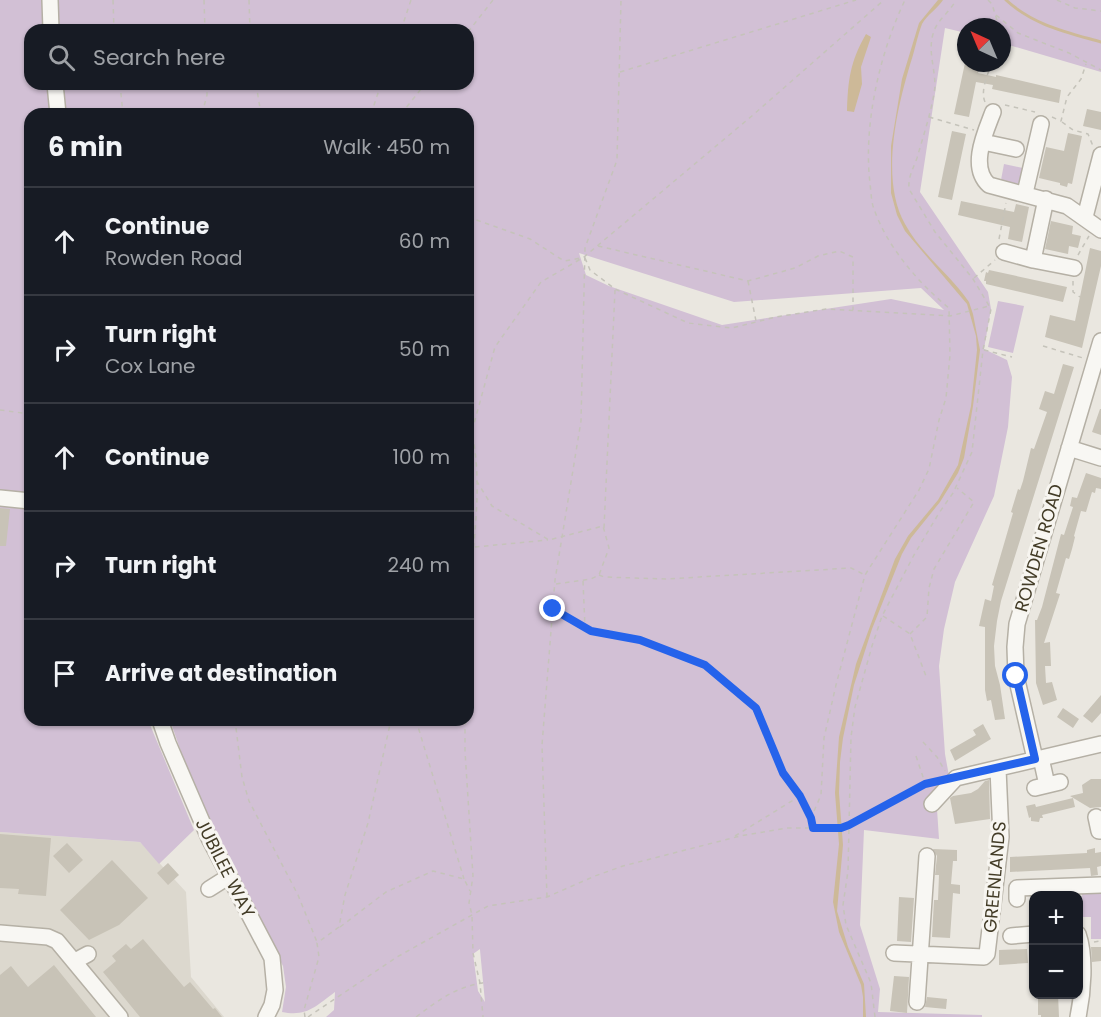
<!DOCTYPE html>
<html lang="en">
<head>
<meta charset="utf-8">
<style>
  body { margin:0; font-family:Poppins,sans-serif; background:#242831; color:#f1f3f6 }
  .controls { position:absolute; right:18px; bottom:18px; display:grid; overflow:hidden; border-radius:12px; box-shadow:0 2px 4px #0004 }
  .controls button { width:54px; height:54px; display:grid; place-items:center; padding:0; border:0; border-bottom:2px solid #363941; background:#171b24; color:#f1f3f6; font:30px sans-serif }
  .compass { position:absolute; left:957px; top:18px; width:54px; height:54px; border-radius:50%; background:#171b24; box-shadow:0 2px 4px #0004; rotate:316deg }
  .stop { position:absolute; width:18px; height:18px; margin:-14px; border:4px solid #2563eb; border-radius:50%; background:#fff }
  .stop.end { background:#2563eb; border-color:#fff; box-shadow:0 2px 6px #0008 }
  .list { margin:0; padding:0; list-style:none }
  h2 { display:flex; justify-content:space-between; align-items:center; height:78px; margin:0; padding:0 24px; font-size:26px }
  h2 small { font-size:20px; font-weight:400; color:#9ea1a6 }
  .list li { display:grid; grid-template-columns:39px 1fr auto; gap:18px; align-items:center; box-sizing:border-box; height:108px; padding:0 24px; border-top:2px solid #363941 }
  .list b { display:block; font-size:22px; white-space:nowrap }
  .list p { margin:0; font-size:20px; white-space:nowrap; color:#9ea1a6 }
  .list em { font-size:20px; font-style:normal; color:#9ea1a6 }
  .icon { flex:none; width:33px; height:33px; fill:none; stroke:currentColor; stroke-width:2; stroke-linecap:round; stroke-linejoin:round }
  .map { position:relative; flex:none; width:1101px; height:1017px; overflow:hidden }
  .search { position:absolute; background:#171b24; box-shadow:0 2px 4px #0004; left:24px; top:24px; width:450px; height:66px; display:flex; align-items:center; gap:15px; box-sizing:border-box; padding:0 21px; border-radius:18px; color:#9ea1a6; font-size:22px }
  .panel { position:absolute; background:#171b24; box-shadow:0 2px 4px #0004; left:24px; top:108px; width:450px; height:618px; border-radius:18px }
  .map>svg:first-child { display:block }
  .built { fill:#dcd8ce }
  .green { fill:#d2c0d5; fill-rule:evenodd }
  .water { fill:#cdb998 }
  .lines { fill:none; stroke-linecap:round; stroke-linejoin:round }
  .stream { stroke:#cdb998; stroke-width:3 }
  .building { fill:#c8c3b7 }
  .minor-casing { stroke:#b5b0a5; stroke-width:18 }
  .path { stroke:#c5c3ba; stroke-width:1.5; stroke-dasharray:4.5 4.5; stroke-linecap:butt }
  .minor { stroke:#f8f7f3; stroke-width:15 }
  .route { stroke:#2563eb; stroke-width:8 }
  .labels { text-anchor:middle; stroke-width:6; stroke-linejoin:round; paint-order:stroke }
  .street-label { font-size:18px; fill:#433c27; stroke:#f7f5f0 }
</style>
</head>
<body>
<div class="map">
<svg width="1101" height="1017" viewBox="0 0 1101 1017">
  <rect width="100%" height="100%" fill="#eae7e0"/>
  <!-- built -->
  <path class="built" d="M0 832 140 842 186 892 191 977 224 1017H0Z"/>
  <!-- green -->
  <path class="green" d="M0 0H44L46 30H30V84H50L53 114H30V720H148L194 830 159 864 140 842 0 832Z
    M58 0H1101V72L1002 43V27H966V33L945 28 920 192 988 292 991 309 984 349 1007 360 1012 377 1008 427 994 496 955 582 944 629 939 666 945 754 949 776 936 794 939 839 864 830 860 925 880 989 878 1012 982 1015V1017H326L334 1010 335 992C316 1006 307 1017 282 1012L286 987 283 966 229 866 197 798 170 720H468V114H66L62 84H468V30H57ZM579 253 734 302 921 288 944 310 891 299 722 325 609 286 586 275ZM480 949V950L485 1002 478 991 473 954Z
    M1004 164 1027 169 1022 185 1001 180Z
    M998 301 1024 306 1013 353 988 347Z
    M1101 893V939H1091V917H1083L1082 894Z"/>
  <!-- water -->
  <path class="water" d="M938 0H943C937 9 927 15 922 24 918 34 916 45 913 55 898 103 879 178 905 224 921 254 950 274 969 302L973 314 980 350 973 406 964 458 958 473 940 502 911 538 902 554 872 629 854 685 843 738 840 762 839 793 843 845 837 911 848 947 864 984 866 1017H863V997L861 985 839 932 833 902 839 844 835 793 839 737 856 664 895 559 908 536 938 500 958 465 971 406 977 350 976 336 967 304 905 231 897 215 891 193V146L902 79 919 23Z
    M866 34 871 37 861 67 862 84 854 112 847 111C848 80 850 62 866 34Z"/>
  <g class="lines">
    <!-- stream -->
    <path class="stream" d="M1006 0C1033 25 1066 32 1101 42"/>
  </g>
  <!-- building -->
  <path class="building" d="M965 63H981L978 73 996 77V75L1061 90 1059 103 992 89 993 85 976 82 969 117 954 114Z
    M1087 109 1101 112V130L1083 126Z
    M952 131 966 134 952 200 938 197Z
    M1068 133 1082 136 1072 184 1068 183 1067 187 1060 185V183L1039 178 1046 147 1064 151Z
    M961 201 1014 212 1016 204 1029 207 1022 242 1008 239 1010 227 958 215Z
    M1051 221 1073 226 1072 234 1081 236 1078 248 1069 246 1068 254 1045 249Z
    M1090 248 1101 251V266L1082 348 1045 337 1050 315 1075 321Z
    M989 270 1067 287 1063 302 986 284V281H984L986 272 988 273Z
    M1063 364 1074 367 1001 601 997 621 994 646 995 666 1000 685 1005 719 995 720 991 700 987 701 985 690V627L979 626 985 599 991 601 994 586 992 585 1013 513 1011 512 1018 489 1020 490 1023 481 1031 448 1034 449 1047 412 1039 409 1045 391 1054 394Z
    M1100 409H1101V435L1092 432Z
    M1086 473 1101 478V489L1096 488 1095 493 1092 492 1086 512 1081 511 1074 536 1075 537 1072 549 1069 559 1066 558 1056 593 1060 594 1044 643 1050 642 1051 666H1045L1046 683 1052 682 1057 700 1043 705 1036 683 1035 620H1037L1042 607 1061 534 1064 535 1073 507 1070 506 1072 497 1077 498Z
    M0 508 10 509 6 546H0Z
    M1101 695V713L1092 723 1083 716Z
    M1063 708 1079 719 1073 728 1057 717Z
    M983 724 991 739 955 761 950 750 976 735 973 730Z
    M1091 779H1101V807L1090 808 1070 796 1083 793 1082 785Z
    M989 780 990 819 955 824 950 798 953 796 971 793 978 789 985 781Z
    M1073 798 1075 807 1042 815 1043 818H1040L1039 822 1031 821V817L1029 818 1026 806 1035 804 1036 807Z
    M0 834 51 838 46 896 18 894 19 889 0 888Z
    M67 843 83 860 69 873 53 856Z
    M1095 848V853L1101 852V866L1097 867 1098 875 1091 876 1090 868 1010 872V857L1087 853V850Z
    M933 849 957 850V861H953L951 884 960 885V894L953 893 950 938 932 937 934 900H938L939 875H935L937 856Z
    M112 860 148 898 119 925 89 940 60 910Z
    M168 863 179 875 168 885 157 873Z
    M899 897 914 898 911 942 897 941Z
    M143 939 184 987 190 982 213 1009 215 1008 222 1017H140L103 972 116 961 112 956 126 944 131 949Z
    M1091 947H1101V961L1092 962Z
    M1027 949 1028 963 999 965V950Z
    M54 965 96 1017H0V975L11 966 28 987Z
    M894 976 909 977 907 1013 890 1011Z
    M1038 994H1058L1059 1017H1041V1015H1038Z
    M927 997 947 999 946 1009 925 1007Z"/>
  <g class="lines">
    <!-- minor casing -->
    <g class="minor-casing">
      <path id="minor" d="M50 0 51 30
        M55 84 58 114
        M993 112C985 133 969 167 989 185L1067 206 1101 230
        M983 142 1016 149
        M1025 193 1041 124
        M1085 217 1101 155
        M1004 252 1033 260 1046 199
        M1033 260 1074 268
        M1069 448 1101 458
        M0 498 30 501
        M160 720 168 743 209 838 272 958 275 990 272 1005 266 1017
        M1041 758 1047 785
        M1035 759 1016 676 1015 647 1017 624 1101 341
        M1035 788 1060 782
        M932 804 956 778 1101 744
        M1096 817 1099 831H1101
        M209 889 228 877
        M1017 899V888L1101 885
        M0 933 48 937 57 941 120 1017
        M1011 936 1034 934
        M894 953 984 957 987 954 1001 837 998 769
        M75 961 88 954
        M917 1002 927 856
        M1078 1017C1083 993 1086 957 1078 934"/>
    </g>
    <!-- path -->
    <path class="path" d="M113 0 114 30
      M204 0 205 30
      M249 0 250 30
      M988 0 992 4 999 27
      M1057 0 1075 8 1101 11
      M996 15 1018 33 1069 53 1101 70
      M401 30 411 0
      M468 32 493 0
      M620 72 856 0
      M120 84 123 114
      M256 84 261 114
      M985 102C980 91 988 73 992 63
      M1005 105 1035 112
      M202 114 207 95V84
      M371 114 381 84
      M401 114 425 84
      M929 117 974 130
      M1052 117 1061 121 1067 97 1081 79 1086 64
      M1062 122 1073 130 1088 134 1093 146
      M468 217 530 239 564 261 581 258
      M999 239 1006 203
      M598 246 748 281 795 268 818 256 839 251 853 257V310
      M1078 255 1089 236
      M585 258 590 270 615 289 688 323 732 328 776 317 826 309 950 316 989 306
      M974 278 995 260
      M748 281 756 321
      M1073 281V292L1080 297
      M1043 346 1083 358
      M984 350 1012 357
      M0 410 30 414
      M468 418C487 481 471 547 468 612
      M472 431 495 347 541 282 584 257 753 115 884 0
      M468 480H476L492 506 549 540 603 526 609 548 599 575 591 579 556 584
      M604 528 615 290
      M475 547 548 540
      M599 575 604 577 666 579 851 568 865 575
      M583 581 585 627
      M554 610 591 631 640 640 705 665 756 708 783 773 800 796 810 817
      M883 616 910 634 926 676
      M910 634 927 617 929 588 934 569 974 502 957 488
      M240 720 236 728 242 777 249 801 298 895 317 942
      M416 720 464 879
      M465 720V751L473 876 469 903 472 915 473 953 480 983 483 1017
      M923 742 937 757 945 771
      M916 756 925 783
      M813 828 811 818 821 795 824 738 836 685 865 575 919 490 929 469 939 420 946 398 950 355 949 308C918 283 885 244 873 206 871 199 871 191 870 183 863 125 880 52 905 0
      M735 836 800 796
      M547 897 542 745 555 580 581 421 585 248 617 160 621 0
      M340 927 386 892 433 871 464 879 470 891
      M1094 942 1101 941
      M305 1017 304 1010 319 957 317 943 339 927 345 895 368 823 391 720
      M308 1017 397 957 488 906 547 897 595 876 623 866 740 836 787 828H841L879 810 925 784 934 781
      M416 1017C440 999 457 986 488 982
      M875 1017 871 983 846 925 843 905 848 871 851 737 855 707 872 646 882 616 914 555 939 513 953 493 972 452 983 350 991 309 973 279 935 232 909 189C908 177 913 169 917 158 923 137 930 116 934 94 938 74 927 55 933 34 936 21 950 12 956 0"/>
    <!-- minor -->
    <use href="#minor" class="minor"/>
  </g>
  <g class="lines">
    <!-- route -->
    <path class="route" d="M553 609 591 631 640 640 705 665 756 708 783 773 800 796 811 818 813 828H841L849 825 925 784 1035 759 1016 676"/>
  </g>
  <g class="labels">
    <!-- street labels -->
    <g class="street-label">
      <text transform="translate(1039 548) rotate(-74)" y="6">ROWDEN ROAD</text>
      <text transform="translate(225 868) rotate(63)" y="6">JUBILEE WAY</text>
      <text transform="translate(995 877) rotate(-85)" y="6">GREENLANDS</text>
    </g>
  </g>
</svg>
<div class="controls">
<button>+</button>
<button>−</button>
</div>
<svg class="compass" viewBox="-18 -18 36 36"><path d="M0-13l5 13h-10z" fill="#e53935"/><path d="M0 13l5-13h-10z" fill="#9ea1a6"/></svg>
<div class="stop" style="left:1016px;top:676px"></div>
<div class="stop end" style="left:553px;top:609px"></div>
<div class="search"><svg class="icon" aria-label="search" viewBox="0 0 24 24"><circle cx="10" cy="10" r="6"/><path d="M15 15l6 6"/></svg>Search here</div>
<section class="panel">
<h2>6 min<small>Walk · 450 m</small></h2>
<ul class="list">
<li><svg class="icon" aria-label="ahead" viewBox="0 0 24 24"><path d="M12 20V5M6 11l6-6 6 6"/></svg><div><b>Continue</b><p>Rowden Road</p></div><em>60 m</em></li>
<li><svg class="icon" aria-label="right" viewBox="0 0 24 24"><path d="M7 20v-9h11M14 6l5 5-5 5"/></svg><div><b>Turn right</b><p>Cox Lane</p></div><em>50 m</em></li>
<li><svg class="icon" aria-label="ahead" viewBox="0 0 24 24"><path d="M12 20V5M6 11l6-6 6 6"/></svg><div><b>Continue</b></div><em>100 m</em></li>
<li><svg class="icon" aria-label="right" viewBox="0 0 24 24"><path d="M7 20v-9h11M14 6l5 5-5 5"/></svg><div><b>Turn right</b></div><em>240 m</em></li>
<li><svg class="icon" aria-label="arrive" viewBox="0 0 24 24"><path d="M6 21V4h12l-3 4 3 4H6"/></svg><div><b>Arrive at destination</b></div></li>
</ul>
</section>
</div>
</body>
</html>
